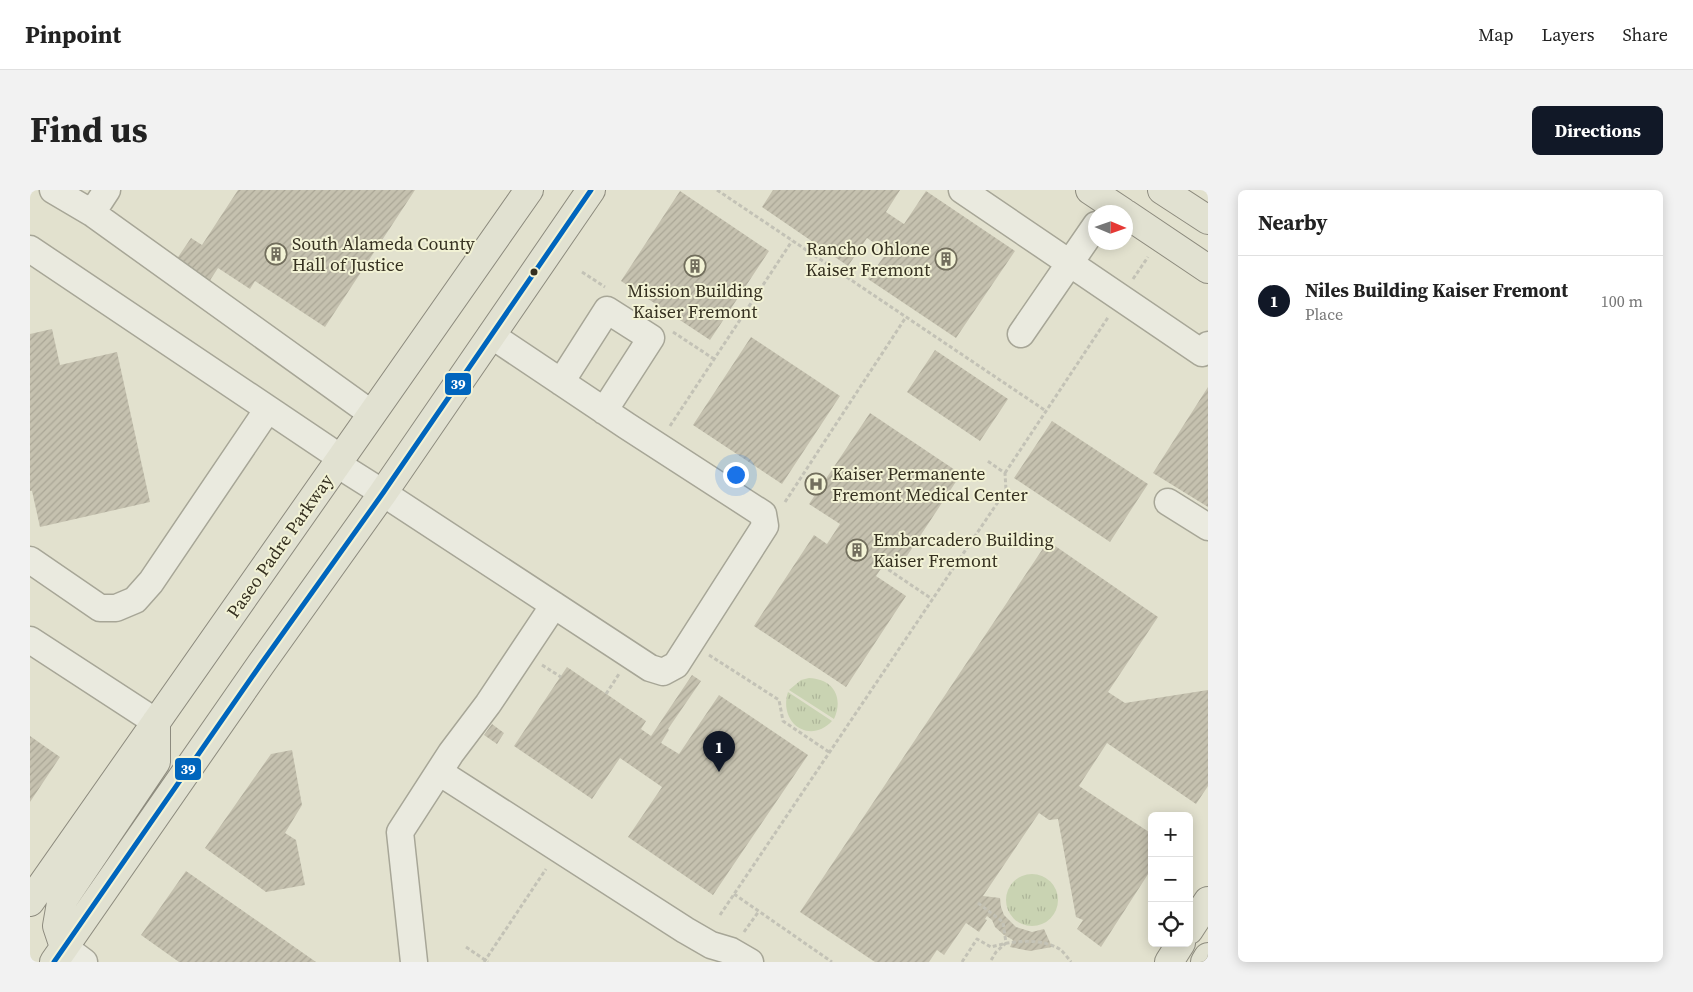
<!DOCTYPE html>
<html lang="en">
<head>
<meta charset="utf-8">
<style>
  body { margin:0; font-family:"Source Serif 4",serif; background:#f2f2f2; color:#222 }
  .controls { position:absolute; right:15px; bottom:15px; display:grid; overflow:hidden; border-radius:8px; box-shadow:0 2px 12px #0003 }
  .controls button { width:45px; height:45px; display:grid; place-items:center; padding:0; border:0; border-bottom:1px solid #e0e0e0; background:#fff; color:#222; font:25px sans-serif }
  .compass { position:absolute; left:1058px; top:15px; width:45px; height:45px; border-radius:50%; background:#fff; box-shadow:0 2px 12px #0003; rotate:92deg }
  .you { position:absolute; left:705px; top:284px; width:18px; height:18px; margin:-12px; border:4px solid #fff; border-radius:50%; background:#1a73e8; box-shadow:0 0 0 8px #1a73e833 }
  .badge { display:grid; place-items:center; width:32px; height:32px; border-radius:50%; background:#111827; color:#fff; font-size:16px; font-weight:700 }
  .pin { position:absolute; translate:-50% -41px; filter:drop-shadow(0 1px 2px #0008) }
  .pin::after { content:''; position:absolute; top:26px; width:18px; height:15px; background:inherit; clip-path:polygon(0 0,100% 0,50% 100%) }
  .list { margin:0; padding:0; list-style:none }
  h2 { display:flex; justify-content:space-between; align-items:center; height:65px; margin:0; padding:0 20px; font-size:21px }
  h2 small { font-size:16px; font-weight:400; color:#767676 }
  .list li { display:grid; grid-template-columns:32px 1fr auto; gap:15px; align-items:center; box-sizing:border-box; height:90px; padding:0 20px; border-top:1px solid #e0e0e0 }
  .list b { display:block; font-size:19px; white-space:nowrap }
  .list p { margin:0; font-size:16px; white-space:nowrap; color:#767676 }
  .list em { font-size:16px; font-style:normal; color:#767676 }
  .icon { flex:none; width:28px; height:28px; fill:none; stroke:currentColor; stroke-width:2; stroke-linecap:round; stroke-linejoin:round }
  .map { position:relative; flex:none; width:1178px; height:772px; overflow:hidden; border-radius:8px }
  header { display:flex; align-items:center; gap:30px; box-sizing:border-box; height:70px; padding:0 25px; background:#fff; border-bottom:1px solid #e0e0e0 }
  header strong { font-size:24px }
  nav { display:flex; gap:28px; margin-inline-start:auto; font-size:18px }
  .intro { display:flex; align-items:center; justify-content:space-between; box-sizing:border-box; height:120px; padding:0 30px }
  h1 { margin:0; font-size:35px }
  .button { padding:12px 22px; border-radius:8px; background:#111827; color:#fff; font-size:18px; font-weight:700 }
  main { display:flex; gap:30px; padding:0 30px }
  aside { flex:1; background:#fff; border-radius:8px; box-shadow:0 2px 12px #0003 }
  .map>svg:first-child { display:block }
  .grass { fill:url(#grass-tufts) }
  .building { fill:url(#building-hatch) }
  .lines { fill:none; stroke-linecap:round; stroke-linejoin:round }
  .minor-casing { stroke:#a7a697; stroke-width:29 }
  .major-casing { stroke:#8d8b7e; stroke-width:30 }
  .path { stroke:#c3c2b6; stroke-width:3; stroke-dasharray:4 2.5; stroke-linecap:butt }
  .minor { stroke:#eaeadf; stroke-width:26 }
  .major { stroke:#e1e1d1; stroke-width:28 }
  .bus-1-casing { stroke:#f2f2d5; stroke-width:9 }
  .bus-1 { stroke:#0065bd; stroke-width:5 }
  .bus-dot { fill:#353020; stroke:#f2f2d5; stroke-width:2 }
  .labels { text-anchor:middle; stroke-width:4; stroke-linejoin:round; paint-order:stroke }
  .poi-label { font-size:18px; fill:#353020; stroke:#f2f2d5; text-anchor:start }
  .street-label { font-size:18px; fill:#353020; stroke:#f2f2d5 }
  .line-badge { stroke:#f2f2d5; stroke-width:2 }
  .badge-label { font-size:14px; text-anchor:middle; font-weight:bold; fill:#fff }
</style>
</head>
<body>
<header>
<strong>Pinpoint</strong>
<nav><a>Map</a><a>Layers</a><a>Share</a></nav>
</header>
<div class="intro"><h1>Find us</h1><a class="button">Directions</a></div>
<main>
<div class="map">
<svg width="1178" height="772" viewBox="0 0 1178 772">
  <defs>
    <pattern id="grass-tufts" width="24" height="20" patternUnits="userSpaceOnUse" patternTransform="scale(1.25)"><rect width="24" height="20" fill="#c9d3b2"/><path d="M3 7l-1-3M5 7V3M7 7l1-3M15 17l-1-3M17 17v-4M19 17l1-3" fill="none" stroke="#adb599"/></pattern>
    <pattern id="building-hatch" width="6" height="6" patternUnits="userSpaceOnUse" patternTransform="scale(1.25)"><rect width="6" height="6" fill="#c5c1af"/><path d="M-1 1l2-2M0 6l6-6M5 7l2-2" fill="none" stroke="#aaa696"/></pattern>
  </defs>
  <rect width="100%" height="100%" fill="#e2e1ce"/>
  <!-- grass -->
  <path class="grass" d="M779 488C803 489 814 507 804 529L759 500 771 490Z
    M758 502 802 531C780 555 748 533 758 502Z
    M976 710a26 26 0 1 1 52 0a26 26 0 1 1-52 0Z"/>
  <!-- building -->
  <path class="building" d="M208 0H385L295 137 225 91 220 99 188 78 177 95 144 73 161 48 172 55Z
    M743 0H870L856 22 874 34 896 1 985 61 926 148 838 89 857 62 837 48 818 76 732 17Z
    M650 1 739 61 680 150 591 91Z
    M22 139 30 175 87 162 120 312 10 337 2 301H0V144Z
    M721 147 810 206 752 294 663 235Z
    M905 160 978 209 950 251 877 202Z
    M1178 197V317L1123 283Z
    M840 223 931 284 871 375 859 367 846 386 876 406 816 497 724 436 784 345 797 354 810 334 779 314Z
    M1022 231 1118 294 1080 352 984 288Z
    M1018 351 1128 427 1078 502 1095 513 1178 500V596L1166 614 1077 553 1049 596 1122 644V678L1071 757 1047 739 1053 730 1046 727 1028 629 1019 630 1009 623 953 706 970 708 971 717 974 725 986 737 1002 742 1014 739 1022 757 1000 761 980 757 983 750 974 745 965 737 962 730 957 726 955 729 957 730 949 742 936 733 914 765 907 760 899 772H845L770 722Z
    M537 477 616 531 611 539 621 546 662 485 671 491 638 539 639 540 631 553 649 564 689 505 778 565 683 705 598 647 632 597 590 568 562 609 484 556Z
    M462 534 474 543 467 554 454 545Z
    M0 546 30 567 0 612Z
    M262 560 272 615 255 643 266 650 275 695 236 702 175 658 241 564Z
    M156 681 286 772H149L111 745Z"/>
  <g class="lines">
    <!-- minor casing -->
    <g class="minor-casing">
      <path id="minor" d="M23 0 62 23 342 224
        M932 0 1172 163 1178 155
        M62 23 77 0
        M0 59 311 268
        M991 144 1066 35
        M531 192 577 120 621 148 574 221
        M307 274 353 303 620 478 633 482 646 475 735 336 733 324 597 236 461 145
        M1138 312 1178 337
        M0 370 70 418H86L105 410 121 392 238 219
        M0 450 126 532
        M409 582 655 740 681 755 701 761 720 772
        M34 757 54 772
        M384 772 370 642 421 563 458 514 524 415"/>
    </g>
    <!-- major casing -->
    <g class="major-casing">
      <path id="major" d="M1060 0 1093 22
        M1132 0 1178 30
        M1096 24 1178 79
        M0 712 499 0
        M1159 740 1178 711
        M34 757 27 736 31 713 126 572V532
        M24 772 231 474 353 303 561 0
        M1139 772 1151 753
        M1175 772 1178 767"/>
    </g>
    <!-- path -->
    <path class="path" d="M687 0 1016 221
      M552 82 575 97
      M1103 89 1118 67
      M643 142 684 169
      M640 236 762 51
      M975 283 1079 126
      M755 312 876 127
      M853 376 902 409
      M679 465 749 510 753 531 799 562
      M512 475 531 487
      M576 504 589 484
      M704 704 802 772
      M948 713 973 732 976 753 966 762 960 772
      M690 725 976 300 975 283 956 270
      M714 742 729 721
      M436 757 458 772
      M454 772 516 679
      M932 772 947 749 961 757C981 751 1012 747 1031 760 1034 763 1038 768 1041 772"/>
    <!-- minor -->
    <use href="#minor" class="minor"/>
    <!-- major -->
    <use href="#major" class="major"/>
    <!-- bus-1 casing -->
    <g class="bus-1-casing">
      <path id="bus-1" d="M24 772 231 474 353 303 561 0"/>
    </g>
    <!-- bus-1 -->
    <use href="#bus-1" class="bus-1"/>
  </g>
  <!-- icons -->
  <defs>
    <g id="building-ring" transform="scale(1.125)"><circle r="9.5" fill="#f2f2d5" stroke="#726e5d" stroke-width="1.5"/><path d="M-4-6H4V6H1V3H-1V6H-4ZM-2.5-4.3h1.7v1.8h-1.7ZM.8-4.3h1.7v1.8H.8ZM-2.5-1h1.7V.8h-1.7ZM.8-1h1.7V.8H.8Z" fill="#726e5d"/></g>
    <g id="hospital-ring" transform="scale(1.125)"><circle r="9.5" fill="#f2f2d5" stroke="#726e5d" stroke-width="1.5"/><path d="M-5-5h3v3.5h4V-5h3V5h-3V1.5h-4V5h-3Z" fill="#726e5d"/></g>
  </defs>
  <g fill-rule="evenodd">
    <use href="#building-ring" x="246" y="64"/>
    <use href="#building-ring" x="916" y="69"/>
    <use href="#building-ring" x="665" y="76"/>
    <use href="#hospital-ring" x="786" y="294"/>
    <use href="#building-ring" x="827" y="360"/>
  </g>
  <!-- markers -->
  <circle class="bus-dot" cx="504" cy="82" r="4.5"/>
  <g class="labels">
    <!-- poi labels -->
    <g class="poi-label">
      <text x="262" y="60">South Alameda County<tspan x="262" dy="21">Hall of Justice</tspan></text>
      <text x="900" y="65" text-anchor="end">Rancho Ohlone<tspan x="900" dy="21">Kaiser Fremont</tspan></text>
      <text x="665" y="107" text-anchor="middle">Mission Building<tspan x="665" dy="21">Kaiser Fremont</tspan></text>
      <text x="802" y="290">Kaiser Permanente<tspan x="802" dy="21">Fremont Medical Center</tspan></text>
      <text x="843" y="356">Embarcadero Building<tspan x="843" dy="21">Kaiser Fremont</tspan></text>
    </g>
    <!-- street labels -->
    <g class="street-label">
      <text transform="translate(250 356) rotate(-55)" y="6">Paseo Padre Parkway</text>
    </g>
  </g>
  <g class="line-badge">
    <rect x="414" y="182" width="28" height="24" rx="5" fill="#0065bd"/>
    <rect x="144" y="567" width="28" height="24" rx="5" fill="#0065bd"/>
  </g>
  <g class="badge-label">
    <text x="428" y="199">39</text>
    <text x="158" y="584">39</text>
  </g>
</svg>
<div class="controls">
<button>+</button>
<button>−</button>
<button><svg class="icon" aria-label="locate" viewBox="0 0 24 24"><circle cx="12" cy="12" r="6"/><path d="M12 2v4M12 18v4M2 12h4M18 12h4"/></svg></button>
</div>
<svg class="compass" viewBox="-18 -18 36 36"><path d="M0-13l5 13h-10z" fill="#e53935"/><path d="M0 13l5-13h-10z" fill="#767676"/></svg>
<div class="you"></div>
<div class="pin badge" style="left:689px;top:582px">1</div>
</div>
<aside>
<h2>Nearby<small></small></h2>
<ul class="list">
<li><span class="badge">1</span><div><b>Niles Building Kaiser Fremont</b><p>Place</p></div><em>100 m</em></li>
</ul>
</aside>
</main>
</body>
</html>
